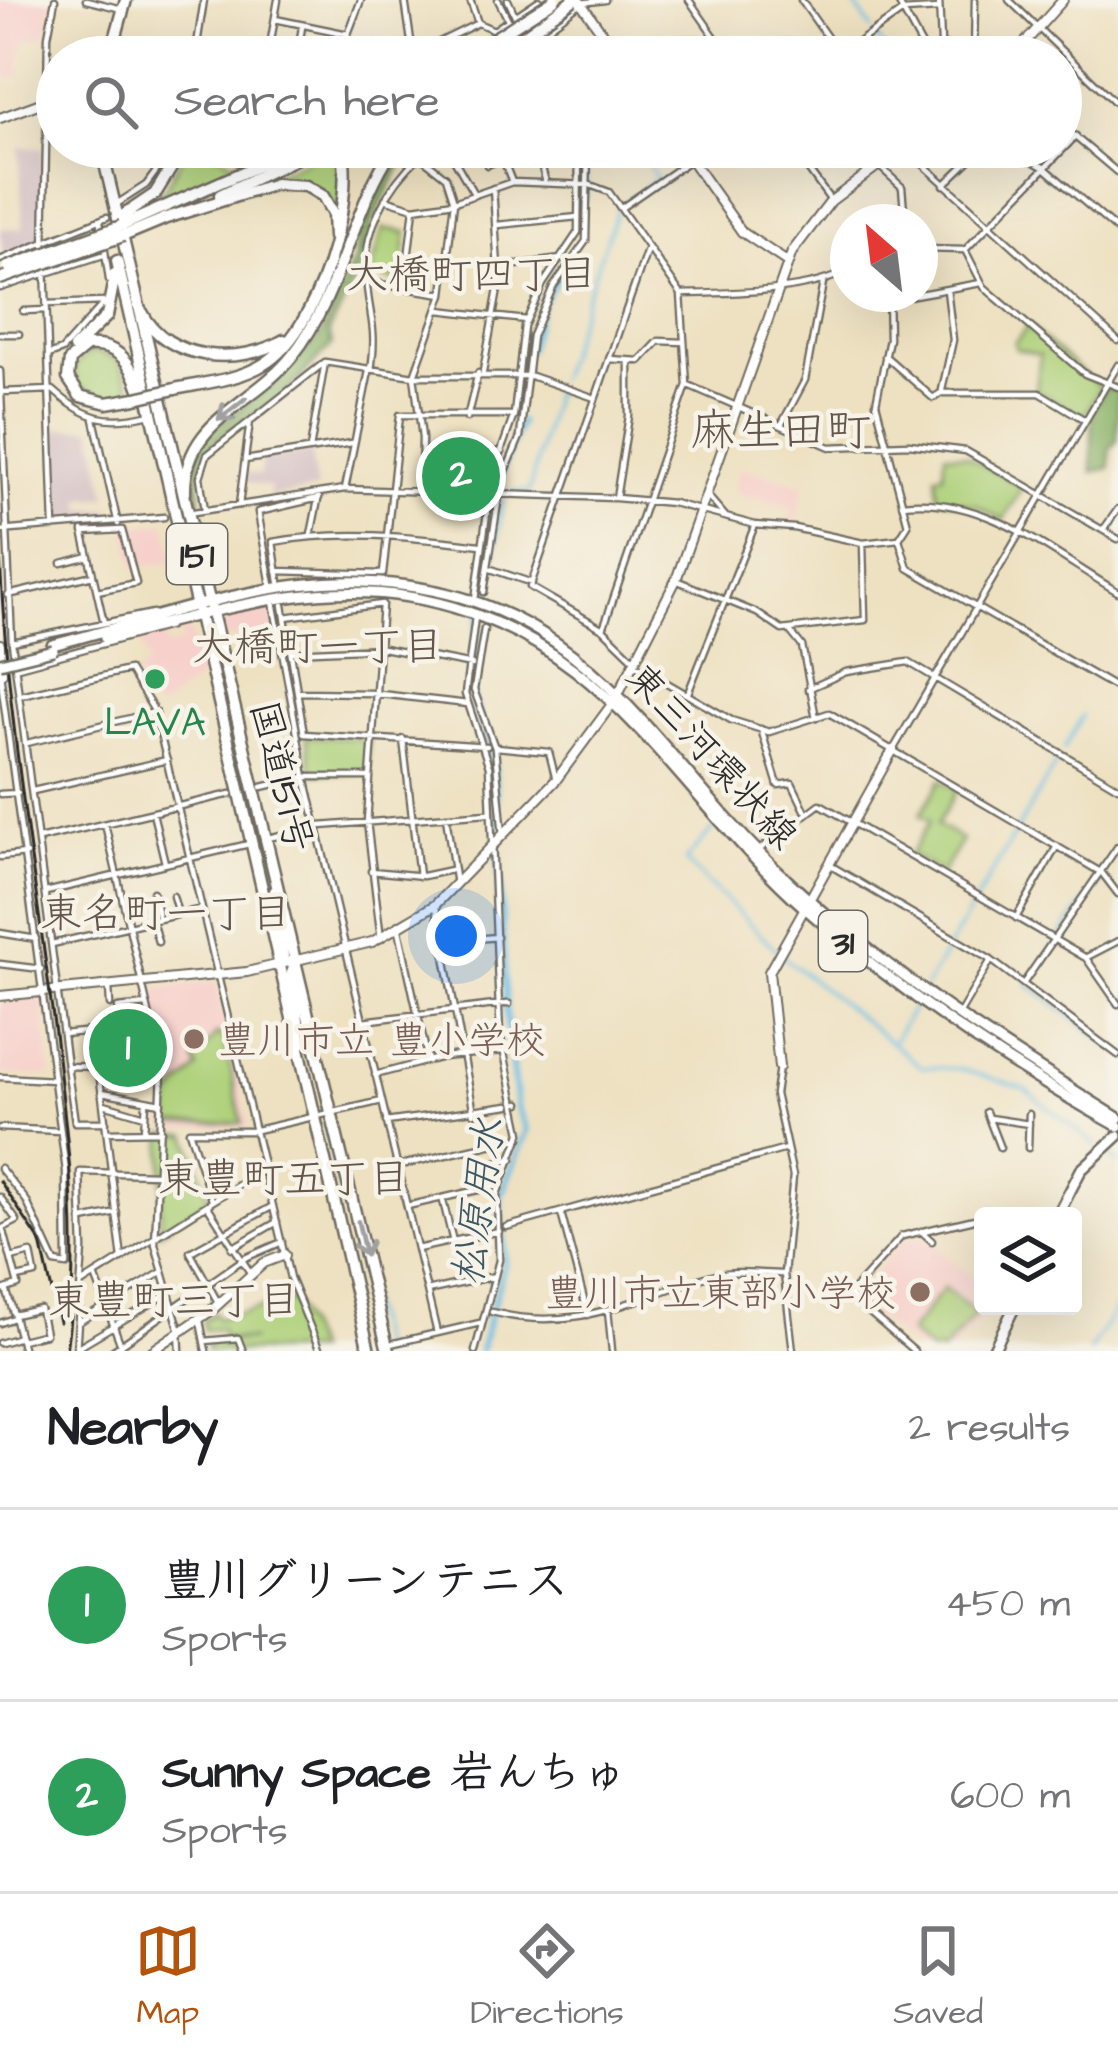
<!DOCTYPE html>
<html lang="en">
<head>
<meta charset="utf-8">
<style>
  body { margin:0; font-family:"Architects Daughter","Klee One",sans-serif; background:#f6f6f6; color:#202124 }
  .controls { position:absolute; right:36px; bottom:36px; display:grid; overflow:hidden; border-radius:12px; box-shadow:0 12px 48px #0002 }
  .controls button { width:108px; height:108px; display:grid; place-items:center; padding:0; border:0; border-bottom:3px solid #e0e0e0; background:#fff; color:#202124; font:60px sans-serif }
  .compass { position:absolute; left:830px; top:204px; width:108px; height:108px; border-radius:50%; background:#fff; box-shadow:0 12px 48px #0002; rotate:332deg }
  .you { position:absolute; left:456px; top:936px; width:42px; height:42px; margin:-30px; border:9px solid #fff; border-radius:50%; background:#1a73e8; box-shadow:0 0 0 18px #1a73e833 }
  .badge { display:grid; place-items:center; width:78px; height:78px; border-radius:50%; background:#b45309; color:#fff; font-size:39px; font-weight:700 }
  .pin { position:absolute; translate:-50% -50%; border:6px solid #fff; box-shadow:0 3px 12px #0006 }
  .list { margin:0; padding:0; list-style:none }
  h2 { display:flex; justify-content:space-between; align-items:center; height:156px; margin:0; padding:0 48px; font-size:51px }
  h2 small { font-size:39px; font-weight:400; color:#757577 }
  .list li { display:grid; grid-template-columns:78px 1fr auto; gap:36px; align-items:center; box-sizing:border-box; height:192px; padding:0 48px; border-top:3px solid #e0e0e0 }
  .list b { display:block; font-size:45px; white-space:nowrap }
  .list p { margin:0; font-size:39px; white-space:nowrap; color:#757577 }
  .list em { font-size:39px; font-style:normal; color:#757577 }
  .icon { flex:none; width:66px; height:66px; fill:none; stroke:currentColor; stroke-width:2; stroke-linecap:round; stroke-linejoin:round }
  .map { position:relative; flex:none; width:1118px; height:1351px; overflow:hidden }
  .search { position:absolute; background:#fff; box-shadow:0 12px 48px #0002; left:36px; right:36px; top:36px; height:132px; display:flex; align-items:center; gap:30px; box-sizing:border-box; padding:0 42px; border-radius:66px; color:#757577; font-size:45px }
  .sheet { height:540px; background:#fff }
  nav { display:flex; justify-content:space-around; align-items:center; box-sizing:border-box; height:168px; border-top:3px solid #e0e0e0; background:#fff; font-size:33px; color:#757577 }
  nav a { display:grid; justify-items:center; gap:6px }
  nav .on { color:#b45309 }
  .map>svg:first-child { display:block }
  .built { fill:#f7d0cb }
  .industrial { fill:#d2bec2 }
  .green { fill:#add078; stroke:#6c7e52; stroke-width:3 }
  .forest { fill:#8ab268; stroke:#5a6e4a; stroke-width:3 }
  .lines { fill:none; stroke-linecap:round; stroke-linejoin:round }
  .stream { stroke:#67bee4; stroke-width:3 }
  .canal { stroke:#67bee4; stroke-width:6 }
  .street-casing { stroke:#6f6b60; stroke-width:9 }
  .secondary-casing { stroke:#6f6b60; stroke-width:12 }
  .primary-casing { stroke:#6f6b60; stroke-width:14 }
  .highway-casing { stroke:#6f6b60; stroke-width:15 }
  .street { stroke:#fff; stroke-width:4.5 }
  .secondary { stroke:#fff; stroke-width:8 }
  .primary { stroke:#fff; stroke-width:9 }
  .highway { stroke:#fff; stroke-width:10 }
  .rail { stroke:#2b2b2b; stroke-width:3 }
  .primary-bridge-casing { stroke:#6f6b60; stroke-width:14; stroke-linecap:butt }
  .highway-bridge-casing { stroke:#6f6b60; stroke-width:15; stroke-linecap:butt }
  .primary-bridge { stroke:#fff; stroke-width:9 }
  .highway-bridge { stroke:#fff; stroke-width:10 }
  .oneway { stroke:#a0a0a0 }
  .leisure-dot { fill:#2e9e5b; stroke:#f7f3e8; stroke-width:4.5 }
  .education-dot { fill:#8d6e63; stroke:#f7f3e8; stroke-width:4.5 }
  .labels { text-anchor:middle; stroke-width:9; stroke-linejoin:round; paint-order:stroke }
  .shield { fill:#f7f3e8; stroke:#686764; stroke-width:3 }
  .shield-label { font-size:36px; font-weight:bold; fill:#2b2b2b }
  .leisure-label { font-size:39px; fill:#27864d; stroke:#f7f3e8 }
  .street-label { font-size:39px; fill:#2b2b2b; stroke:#f7f3e8 }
  .education-label { font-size:39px; fill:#785e54; stroke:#f7f3e8; text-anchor:start }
  .neighbourhood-label { font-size:42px; fill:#64564b; stroke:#f7f3e8 }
  .water-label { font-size:42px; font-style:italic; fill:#3d5762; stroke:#f7f3e8 }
  .quarter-label { font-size:45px; fill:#64564b; stroke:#f7f3e8 }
</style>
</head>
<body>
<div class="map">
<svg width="1118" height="1351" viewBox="0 0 1118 1351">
  <rect width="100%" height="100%" fill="#f7f3e8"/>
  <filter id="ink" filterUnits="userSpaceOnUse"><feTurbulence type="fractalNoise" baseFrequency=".00833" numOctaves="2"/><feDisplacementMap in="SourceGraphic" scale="24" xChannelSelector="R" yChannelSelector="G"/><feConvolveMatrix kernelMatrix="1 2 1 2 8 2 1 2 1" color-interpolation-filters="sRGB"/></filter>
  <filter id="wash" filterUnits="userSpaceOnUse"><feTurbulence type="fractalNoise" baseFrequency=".004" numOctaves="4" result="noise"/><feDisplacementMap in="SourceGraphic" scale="48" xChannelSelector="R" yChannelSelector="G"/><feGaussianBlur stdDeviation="2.7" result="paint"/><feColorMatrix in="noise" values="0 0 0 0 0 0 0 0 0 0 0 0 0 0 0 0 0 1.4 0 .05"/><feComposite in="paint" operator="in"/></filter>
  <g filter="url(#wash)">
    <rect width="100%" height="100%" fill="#eee1c1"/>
    <!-- built -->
    <path class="built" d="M0 0H53L46 36 27 39 19 60 21 77 0 78Z
      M740 467 805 485 794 526 788 525 792 506 734 493Z
      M166 522 175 561 135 568 125 528Z
      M271 609 279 648 243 656 239 637 226 639 223 626 228 619Z
      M186 630 192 634 202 675 158 711 136 674 149 663 139 642 164 636 168 646 182 643 179 632Z
      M216 982 249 1127 164 1130 167 1075 147 990Z
      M43 1000 51 1076 0 1074V1003Z
      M921 1235 983 1284V1306H992L953 1351H918L852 1299 903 1240Z"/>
    <!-- industrial -->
    <path class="industrial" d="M19 147 43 148 41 242 3 256 0 229 23 228Z
      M92 428 108 497 82 498V509H111L113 517 59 524 55 429Z
      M311 452 317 490 269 497 270 487 245 482 247 473 260 475 262 460Z"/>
    <!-- green -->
    <path class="green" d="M187 147H208L232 162 267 156 131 217 166 187Z
      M334 147 342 185 337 223C324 178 289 178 250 187Z
      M383 228 407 232 401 283 371 275Z
      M1028 326 1100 387 1084 416 1036 390 1040 355 1016 349 1014 343Z
      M92 350 118 360 134 394 105 397 78 386 74 367Z
      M945 453 966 455 1022 487 1003 521 978 506 938 498 936 475 943 474Z
      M306 737 369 739 368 773 313 774Z
      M941 780 957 790 937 825 962 840 942 873 910 855 930 821 920 815Z
      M217 1034 224 1037 242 1123 170 1124 171 1096 198 1068 194 1061Z
      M164 1134 188 1135 209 1198 160 1232Z
      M944 1288 976 1314 943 1351H930L909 1333Z
      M293 1300 315 1351H207L208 1342 253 1340 222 1338 221 1329 204 1330 203 1321 214 1313 218 1319Z"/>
    <!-- forest -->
    <path class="forest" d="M400 148 407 154 372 221 358 276 329 331 332 345C315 360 302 379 285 393 243 428 187 436 200 502L193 507 187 480 206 434 277 381 321 335 355 258 358 225Z
      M1106 387 1118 389 1117 441 1110 448V468L1092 472V411Z"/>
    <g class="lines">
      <!-- stream -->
      <path class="stream" d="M851 0 872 29
        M551 28 572 57
        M875 35 891 57
        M623 203 657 178 636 147
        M557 381 617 209
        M503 491 529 492 555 388
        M489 598 503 500
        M1064 749 1082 716
        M715 827 685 861 786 959 922 1067 960 1069 1023 1088 1100 1148
        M1059 938 1102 879
        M1056 944 1028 984 1118 1051
        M926 986 1059 758
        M893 1041 914 1006
        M326 1128 380 1351
        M1107 1154 1118 1163
        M1090 1351 1118 1305"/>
      <!-- canal -->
      <path class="canal" d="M503 0 536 57
        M584 147 585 197
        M528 350 541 304 570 260
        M490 542 500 476 520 422
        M480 1351 505 1261 500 1198 527 1130 517 1107 507 1025 494 763 470 688 483 591"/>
    </g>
  </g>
  <g filter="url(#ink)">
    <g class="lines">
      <!-- street casing -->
      <g class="street-casing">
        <path id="street" d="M86 0 122 9
          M405 0 413 55 478 23 494 30 507 21
          M470 0 478 23
          M498 0 517 37
          M508 0 518 22
          M689 0 729 57
          M801 0 839 54
          M897 0 928 57
          M939 0 941 43 971 57
          M1009 0 1118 105
          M515 16 539 0
          M275 19 348 34 344 57
          M348 34 361 0
          M527 37 542 57
          M195 57 204 0
          M268 57 278 0
          M297 57 302 27
          M324 57V56
          M509 57 581 3 605 0
          M837 57 903 11 939 9
          M974 57 975 0
          M1061 125 1118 173
          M408 147 446 177 454 202 443 294 414 376 422 438 421 492
          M447 147 474 194
          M498 147 512 182
          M536 147 545 179
          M792 147 831 201
          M904 147 1118 341
          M1008 147 1045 168 1118 231
          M487 165 504 158
          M879 166 902 187 905 222
          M944 185 983 147
          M385 199 414 208 454 202 512 182 590 185 609 192 681 294 687 385 603 629
          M115 205 146 185 174 147
          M621 208 709 147
          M100 221 102 233
          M497 225 578 217
          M104 244 109 280
          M920 249 965 250 1076 136
          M965 250 984 287 1085 374 1118 387
          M44 252 48 36 55 0
          M0 260 107 217
          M45 263 54 527
          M501 267 561 259
          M367 282 443 294
          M405 285 414 208
          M0 288 103 255
          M681 294C727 293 810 293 848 270
          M892 299 981 283
          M47 304 105 302
          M439 310 526 320
          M23 311 47 310
          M0 334H19
          M49 355 62 350 104 303
          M885 356 933 398 941 393H1040L1085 420
          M609 359 640 361 659 341 684 342
          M371 370C378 325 368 315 366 275 363 230 388 185 420 156
          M0 371 12 642 67 1066 75 1122H106
          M483 372 499 284 493 188
          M688 385 830 447 909 444 966 451 1118 539
          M942 390 953 340 947 290
          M1 392 53 390C85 419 107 425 151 414
          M467 418 478 373
          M94 419 118 524
          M781 425 805 380 823 283
          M310 449 325 362
          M245 460 352 443
          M345 489 369 371
          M451 493 454 452H502
          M706 494 725 516
          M616 498 629 416V361
          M902 504C984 494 1050 552 1118 592
          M239 505 250 421
          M205 510 200 477 207 455 325 362 414 376H531L592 397
          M194 512 345 489 616 498 673 503 755 525 794 528 863 543 899 539 908 525 876 403 889 339 888 294
          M1103 530 1118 509
          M0 531 164 517
          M83 531 104 623
          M83 532 122 530 136 583 97 591
          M311 535 318 500
          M899 539 908 568 1118 689
          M62 563 89 556
          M488 568 532 583
          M277 571 383 574 400 415H514
          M678 581 757 613 782 630 865 620 863 543
          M279 582 273 542C342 529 410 537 481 545
          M271 585 258 512 319 498
          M484 592 501 483 520 437 532 336 553 287 586 241 588 147
          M8 595 93 575
          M475 600 492 476 514 415 524 326 543 284 578 232 579 147
          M273 601 305 777 437 1333
          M283 605 304 734 487 746
          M285 617 382 604 367 822 381 939
          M475 617 465 694 489 767 500 1034 521 1133 497 1194 499 1260 475 1351
          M484 629 474 690 495 748 503 836
          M790 631 802 646 816 718
          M12 642 153 613
          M291 652 383 648 472 665
          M633 658 603 629 530 587 648 247
          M636 665 731 720 769 732 829 713 1102 873 1118 894
          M18 667 169 626
          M0 673 66 1171 67 1265 55 1263 26 1200 0 1168
          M808 689 846 672 908 662 1118 787
          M297 692 371 693 468 704
          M688 693 755 525
          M21 695 129 670 155 712 290 1278 320 1351
          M761 729 778 785 792 783 805 810
          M403 739 419 876
          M27 743 155 712
          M496 747 549 752 556 780
          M893 750 1118 365
          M262 787 305 777H369
          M33 791 167 760
          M0 794 18 793
          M153 813 165 863
          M446 816 456 885
          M105 824 162 1069 155 1244 179 1328 180 1351
          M268 838 320 826 488 813
          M39 839 231 794
          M759 850 820 804 1086 958 1118 1004
          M0 857 26 854
          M828 864 991 960
          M371 871 423 876 451 870
          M46 892 249 844
          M153 892 158 916
          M173 896 178 914
          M436 907 474 1113
          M1016 918 1057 846
          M152 921 158 942
          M399 930 428 1061
          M0 933 36 939
          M444 942 497 937
          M52 944 202 909
          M1087 957 1118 941
          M0 964 41 969
          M1023 984 1118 846
          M109 986 110 1005
          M506 1004H509
          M118 1008 147 1005
          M961 1011 991 960 1118 1055
          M363 1021 503 1004
          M63 1034 151 1025
          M98 1063 122 1259
          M67 1066 162 1069
          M779 1067 775 1094 793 1176 784 1274 793 1351
          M375 1075 443 1057 503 1051
          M0 1077 54 1080
          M102 1092 161 1103
          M519 1103H520
          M104 1104 145 1116
          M986 1112 1000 1148
          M989 1118 1029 1124
          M386 1122 509 1105
          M0 1128 61 1131
          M144 1131 146 1103
          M107 1132 161 1131
          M1028 1148 1029 1114
          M491 1163 512 1159
          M397 1166 520 1138
          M0 1197 17 1221 1 1229
          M212 1200 189 1131H252L382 1101
          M443 1201 453 1242
          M207 1205 251 1274
          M407 1206 500 1185
          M561 1213 588 1315
          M83 1220 117 1213
          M506 1227 786 1149
          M921 1231 932 1241
          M232 1248 277 1222
          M417 1249 499 1231
          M11 1258 31 1253 35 1274 17 1278
          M96 1278 123 1351
          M81 1284 264 1169
          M6 1289 14 1315 40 1309 45 1334 21 1340
          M0 1291 18 1285 3 1228
          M427 1291 495 1276
          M219 1304 190 1252 273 1206
          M608 1310 612 1351
          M492 1312C576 1334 631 1299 709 1276 732 1269 761 1274 784 1274
          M14 1316 23 1351
          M200 1321 206 1351
          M79 1322 162 1272
          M0 1323 14 1318
          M204 1341 238 1338 243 1351
          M0 1343 20 1337
          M386 1345 480 1323
          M76 1348 169 1293
          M76 1351 83 1249 80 1172 158 1174
          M112 1351 245 1258 282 1242
          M914 1351 849 1295 902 1236 983 1217"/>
      </g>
      <!-- secondary casing -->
      <g class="secondary-casing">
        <path id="secondary" d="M579 0 619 57
          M1012 57 1063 0
          M0 118 57 97
          M682 147 742 232 787 262
          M0 644 2 673
          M0 996 247 972 372 942 435 905 556 780 615 700 676 580 792 252 831 201 903 147
          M779 1067 769 972 893 750
          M152 1351 212 1310 264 1263 285 1255"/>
      </g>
      <!-- primary casing -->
      <g class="primary-casing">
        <path id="primary" d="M105 638C205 615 305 580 409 597 606 630 670 789 806 909 902 994 1006 1064 1118 1126
          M52 645C152 620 260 578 363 582 591 591 644 747 787 880 887 973 1003 1046 1118 1118
          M1057 1216 1081 1170 1118 1136
          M993 1351 1015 1306"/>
      </g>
      <!-- highway casing -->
      <g class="highway-casing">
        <path id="highway" d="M110 57 126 0
          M464 57 490 41
          M482 57 494 50
          M101 147 388 1351
          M212 147 237 159 281 147
          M220 195 320 147
          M118 219 155 194 184 147
          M163 219 275 184 306 186 323 196 333 214 334 237
          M121 226 300 147
          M123 236 164 219
          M117 261 369 1351
          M142 312C167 362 240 366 284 340
          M74 348 107 316 115 274
          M175 389C203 383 239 380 264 364 318 331 355 206 342 147
          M136 398 107 403 80 396 68 378 70 360 87 346C119 343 132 364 141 392
          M185 493C183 420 254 405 293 355 341 295 351 210 394 147
          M275 891 283 956 277 966
          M296 962 292 973 301 1044"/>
      </g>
      <!-- street -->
      <use href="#street" class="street"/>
      <!-- secondary -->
      <use href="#secondary" class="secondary"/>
      <!-- primary -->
      <use href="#primary" class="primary"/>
      <!-- highway -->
      <use href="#highway" class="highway"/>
      <!-- rail -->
      <path class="rail" d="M0 553C6 713 35 874 55 1033 68 1140 82 1244 66 1351
        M0 1181 41 1243 59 1322"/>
      <!-- primary-bridge casing -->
      <g class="primary-bridge-casing">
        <path id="primary-bridge" d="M0 663 53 650"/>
      </g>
      <!-- highway-bridge casing -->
      <g class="highway-bridge-casing">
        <path id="highway-bridge" d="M490 41 554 0
          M497 55 573 0
          M8 267 121 226
          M0 279 123 236
          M136 398 175 389"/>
      </g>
      <!-- primary-bridge -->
      <use href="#primary-bridge" class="primary-bridge"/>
      <!-- highway-bridge -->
      <use href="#highway-bridge" class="highway-bridge"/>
    </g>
    <!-- one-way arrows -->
    <defs><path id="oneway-shaft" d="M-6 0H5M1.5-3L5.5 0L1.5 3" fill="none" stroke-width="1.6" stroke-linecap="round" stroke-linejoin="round" transform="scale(3)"/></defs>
    <g class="oneway">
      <use href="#oneway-shaft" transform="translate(232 409) rotate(142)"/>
      <use href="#oneway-shaft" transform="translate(362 1239) rotate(77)"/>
    </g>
  </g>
  <!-- markers -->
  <circle class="leisure-dot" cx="155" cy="679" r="12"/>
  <g class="education-dot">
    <circle cx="194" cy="1039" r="12"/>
    <circle cx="920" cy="1292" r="12"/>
  </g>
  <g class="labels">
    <!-- shield labels -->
    <g class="shield">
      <rect x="167" y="524" width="60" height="60" rx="9"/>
      <rect x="819" y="911" width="48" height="60" rx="9"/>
    </g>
    <g class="shield-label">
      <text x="197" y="567">151</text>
      <text x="843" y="954">31</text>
    </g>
    <!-- leisure labels -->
    <g class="leisure-label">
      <text x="155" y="735">LAVA</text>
    </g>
    <!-- street labels -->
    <g class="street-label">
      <text transform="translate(713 755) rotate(48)" y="14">東三河環状線</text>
      <text transform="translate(283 776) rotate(76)" y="14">国道151号</text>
    </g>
    <!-- education labels -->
    <g class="education-label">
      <text x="218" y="1053">豊川市立 豊小学校</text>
      <text x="896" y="1306" text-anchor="end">豊川市立東部小学校</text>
    </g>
    <!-- neighbourhood labels -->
    <g class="neighbourhood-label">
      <text x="472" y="288">大橋町四丁目</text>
      <text x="318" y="660">大橋町一丁目</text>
      <text x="166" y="927">東名町一丁目</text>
      <text x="284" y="1192">東豊町五丁目</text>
      <text x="174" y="1314">東豊町三丁目</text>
    </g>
    <!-- water labels -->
    <g class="water-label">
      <text transform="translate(477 1201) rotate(-82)" y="15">松原用水</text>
    </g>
    <!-- quarter labels -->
    <g class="quarter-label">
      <text x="781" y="445">麻生田町</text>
    </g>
  </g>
</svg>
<div class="controls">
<button><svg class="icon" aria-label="layers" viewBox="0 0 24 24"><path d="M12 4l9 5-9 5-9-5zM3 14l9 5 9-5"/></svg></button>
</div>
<svg class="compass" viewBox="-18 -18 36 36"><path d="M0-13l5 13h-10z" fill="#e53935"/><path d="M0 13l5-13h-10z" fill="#757577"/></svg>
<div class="you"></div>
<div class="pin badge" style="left:128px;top:1048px;background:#2e9e5b">1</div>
<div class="pin badge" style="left:461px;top:476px;background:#2e9e5b">2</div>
<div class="search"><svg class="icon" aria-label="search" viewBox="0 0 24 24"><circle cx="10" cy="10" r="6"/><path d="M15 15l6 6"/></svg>Search here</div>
</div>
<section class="sheet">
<h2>Nearby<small>2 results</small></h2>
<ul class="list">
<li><span class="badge" style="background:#2e9e5b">1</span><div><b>豊川グリーンテニス</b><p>Sports</p></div><em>450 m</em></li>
<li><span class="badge" style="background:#2e9e5b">2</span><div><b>Sunny Space 岩んちゅ</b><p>Sports</p></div><em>600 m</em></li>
</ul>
</section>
<nav>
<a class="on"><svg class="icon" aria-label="map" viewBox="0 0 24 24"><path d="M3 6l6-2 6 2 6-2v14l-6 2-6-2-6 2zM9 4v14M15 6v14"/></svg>Map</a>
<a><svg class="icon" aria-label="directions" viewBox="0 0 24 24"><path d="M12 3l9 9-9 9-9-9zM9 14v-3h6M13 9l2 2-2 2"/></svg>Directions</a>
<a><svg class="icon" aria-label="saved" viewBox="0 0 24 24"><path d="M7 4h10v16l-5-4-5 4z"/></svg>Saved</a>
</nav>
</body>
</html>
